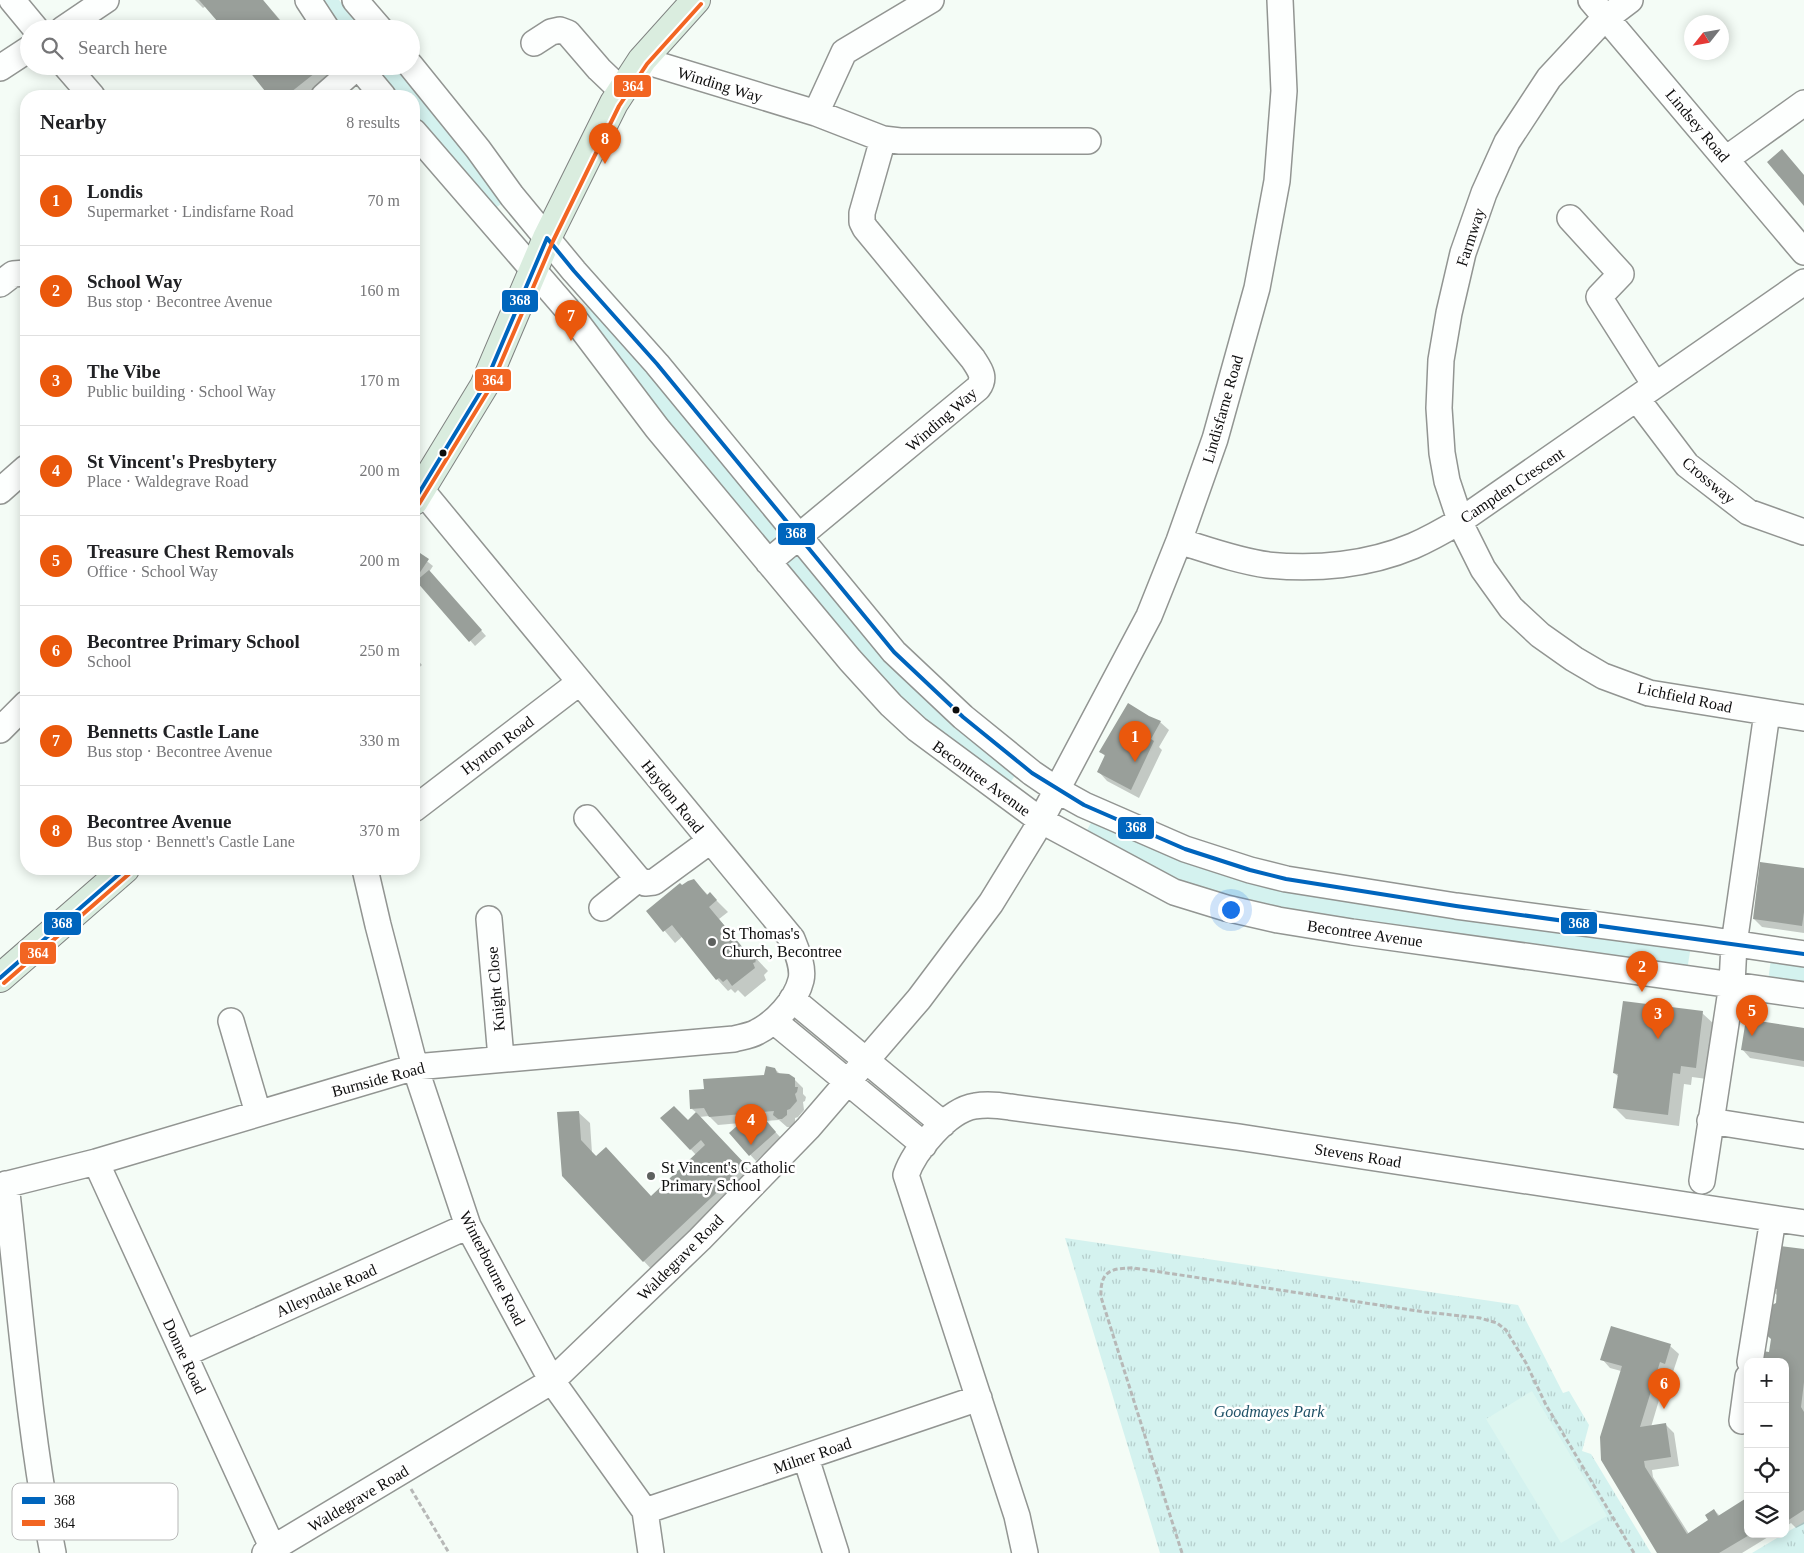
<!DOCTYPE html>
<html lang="en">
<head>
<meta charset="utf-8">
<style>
  body { margin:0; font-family:"Times New Roman",serif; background:#f2f2f2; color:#202124 }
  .controls { position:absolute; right:15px; bottom:15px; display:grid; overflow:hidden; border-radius:10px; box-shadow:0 2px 12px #0003 }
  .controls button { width:45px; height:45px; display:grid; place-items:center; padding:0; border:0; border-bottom:1px solid #e0e0e0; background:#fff; color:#202124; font:25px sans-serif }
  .compass { position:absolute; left:1684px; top:15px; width:45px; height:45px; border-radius:50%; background:#fff; box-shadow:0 2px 12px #0003; rotate:239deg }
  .you { position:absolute; left:1230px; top:909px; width:18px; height:18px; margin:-12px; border:4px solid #fff; border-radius:50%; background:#1a73e8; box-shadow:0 0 0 8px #1a73e833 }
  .badge { display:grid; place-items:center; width:32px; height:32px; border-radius:50%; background:#ea580c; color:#fff; font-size:16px; font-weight:700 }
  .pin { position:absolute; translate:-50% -41px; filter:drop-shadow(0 1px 2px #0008) }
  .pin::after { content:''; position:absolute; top:26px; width:18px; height:15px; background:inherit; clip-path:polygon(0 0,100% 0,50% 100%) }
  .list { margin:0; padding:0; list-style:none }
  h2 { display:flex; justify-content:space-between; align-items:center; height:65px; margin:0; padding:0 20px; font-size:21px }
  h2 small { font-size:16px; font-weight:400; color:#757577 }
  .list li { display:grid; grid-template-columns:32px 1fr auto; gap:15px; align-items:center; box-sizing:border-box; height:90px; padding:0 20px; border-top:1px solid #e0e0e0 }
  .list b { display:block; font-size:19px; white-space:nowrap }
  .list p { margin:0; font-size:16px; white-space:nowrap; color:#757577 }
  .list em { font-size:16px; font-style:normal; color:#757577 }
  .icon { flex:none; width:28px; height:28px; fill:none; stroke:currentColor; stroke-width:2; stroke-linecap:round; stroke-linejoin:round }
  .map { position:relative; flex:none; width:1804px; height:1553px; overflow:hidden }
  .search { position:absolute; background:#fff; box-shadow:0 2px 12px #0003; left:20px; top:20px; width:400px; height:55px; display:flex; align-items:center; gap:12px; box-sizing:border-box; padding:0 18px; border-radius:28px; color:#757577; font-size:19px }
  .panel { position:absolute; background:#fff; box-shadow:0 2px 12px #0003; left:20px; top:90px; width:400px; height:785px; border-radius:20px }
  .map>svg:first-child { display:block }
  .grass { fill:#d4f2ef }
  .park { fill:url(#park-tufts) }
  .pitch { fill:#ddf6f0 }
  .shadow { fill:#0003 }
  .building { fill:#999f9a }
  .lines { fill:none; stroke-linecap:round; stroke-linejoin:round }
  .minor-casing { stroke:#929592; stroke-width:28 }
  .major-casing { stroke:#7f8280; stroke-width:30 }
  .path { stroke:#b7b8b7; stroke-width:3; stroke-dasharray:5 2.5; stroke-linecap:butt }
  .minor { stroke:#fdfffe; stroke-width:25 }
  .major { stroke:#daeddf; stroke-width:28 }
  .bus-1-casing { stroke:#fff; stroke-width:8 }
  .bus-2-casing { stroke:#fff; stroke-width:8 }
  .bus-1 { stroke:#0065bd; stroke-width:4 }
  .bus-2 { stroke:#f26522; stroke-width:4 }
  .bus-dot { fill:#0e0e0e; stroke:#fff; stroke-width:2 }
  .poi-dot { fill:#5e615f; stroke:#fff; stroke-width:2 }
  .labels { text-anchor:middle; stroke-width:5; stroke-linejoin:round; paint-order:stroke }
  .street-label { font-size:16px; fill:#0e0e0e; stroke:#fff }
  .poi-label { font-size:16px; fill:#0e0e0e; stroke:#fff; text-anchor:start }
  .park-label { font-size:16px; font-style:italic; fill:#1e5167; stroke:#fff }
  .key { fill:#fff; stroke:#b7b7b7; stroke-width:1 }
  .key-label { font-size:14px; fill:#0e0e0e }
  .line-badge { stroke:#fff; stroke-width:2 }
  .badge-label { font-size:14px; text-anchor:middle; font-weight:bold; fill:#fff }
</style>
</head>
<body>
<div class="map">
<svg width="1804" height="1553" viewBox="0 0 1804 1553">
  <defs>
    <pattern id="park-tufts" width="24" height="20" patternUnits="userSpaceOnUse" patternTransform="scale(1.25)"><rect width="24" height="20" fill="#d4f2ef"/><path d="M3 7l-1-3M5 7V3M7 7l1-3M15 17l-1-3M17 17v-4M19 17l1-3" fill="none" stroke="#b5cecc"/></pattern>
  </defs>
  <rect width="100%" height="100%" fill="#f4fcf6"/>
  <!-- grass -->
  <path class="grass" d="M318 0H339L361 29H341L323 8Z
    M398 66 504 202 494 209 414 114V96H399L374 67Z
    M590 302 780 533 771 542 761 537 581 314Z
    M792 555H798L1018 771 1006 789 890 692 787 565 788 559Z
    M1094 817 1141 840 1691 946 1687 970 1307 914 1232 897 1184 881 1119 854 1084 836Z
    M1771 959 1804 964V986L1768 981Z"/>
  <!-- park -->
  <path class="park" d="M1065 1238 1518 1305 1563 1393 1569 1391 1589 1425 1582 1451 1591 1454 1651 1553H1160Z
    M1804 1522V1553H1752Z"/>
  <!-- pitch -->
  <path class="pitch" d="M1532 1391 1607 1516 1561 1543 1486 1419Z"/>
  <!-- shadow -->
  <path class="shadow" d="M195 0H263L288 29H226L206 6 203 8Z
    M246 66H319L331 81 311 96H271Z
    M414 551 433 566 429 572 486 636 475 646 421 584 414 595Z
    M414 656 422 665 414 672Z
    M1148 717 1160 722 1169 730 1159 747 1162 750 1139 798 1107 781 1099 772 1105 756 1101 752Z
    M1804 869V933L1762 927 1754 919Z
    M694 881 708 895 710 894 728 912 719 919 749 955 751 953 768 971 764 975 766 980 745 997 738 990 735 993 731 989 728 991 717 979 683 936 675 943 648 911 682 887Z
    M1702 1013 1714 1024 1707 1079 1692 1077 1691 1085 1684 1084 1679 1126 1626 1119 1615 1108 1619 1077 1614 1073Z
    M1804 1029V1067L1750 1058 1742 1049Z
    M775 1069 781 1075 794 1079 803 1088V1094L806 1097 805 1101 803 1102 804 1110 798 1117 795 1118V1123L791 1127H787L779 1120 765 1121 781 1138 756 1161 730 1133 747 1135 763 1121 718 1125 709 1116 699 1117 756 1178 655 1273 563 1175 578 1112 590 1123 592 1153 651 1197 696 1155 662 1118 688 1122 697 1113 692 1109 705 1090 765 1076Z
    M1804 1251V1524L1796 1528 1791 1523 1785 1527V1362L1770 1353 1778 1296 1768 1287Z
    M1670 1346 1679 1354 1673 1372 1668 1370 1651 1427 1665 1424 1674 1433 1679 1466 1652 1470 1653 1477 1689 1534 1710 1521 1714 1510 1720 1516 1748 1534H1773L1742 1553H1658L1621 1371 1610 1368 1602 1359Z"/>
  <!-- building -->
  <path class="building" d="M199 0H263L287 29H224Z
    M245 66H318L320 69 286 96H269Z
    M1782 149 1804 175V206L1767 162Z
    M414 549 429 559 414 581Z
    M429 570 482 630 469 642 416 581Z
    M1128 703 1149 716 1161 721 1151 739 1154 741 1131 790 1097 772 1105 755 1099 752Z
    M1760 862 1804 868V912L1802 926 1753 919Z
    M694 879 707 895 710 892 717 900 709 907 748 954 751 951 758 959 755 961 756 962 753 963 755 968 732 986 727 979 723 982 719 978 716 980 672 925 663 932 646 911 680 883 682 885 688 881Z
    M1623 1001 1703 1011 1696 1068 1681 1066 1680 1074 1673 1073 1668 1115 1613 1108 1618 1074 1613 1073Z
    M1746 1019 1804 1028V1061L1741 1050Z
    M766 1066 775 1068 777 1073 789 1074 795 1078V1087H798L797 1092 795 1094 797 1101 790 1109 787 1110V1115L782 1119H778L773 1115 774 1111 709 1117 704 1108 690 1109 689 1090 704 1089 703 1079 764 1075Z
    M674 1106 688 1120 696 1112 746 1165 643 1262 562 1176 557 1112 579 1111 581 1140 596 1156 606 1147 651 1196 705 1145 701 1140 690 1150 660 1118Z
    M764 1118 776 1132 749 1156 729 1133 738 1125 746 1134Z
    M1771 1245 1804 1249V1382L1801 1407 1804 1412V1510L1787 1521 1785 1518V1362H1754L1756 1350 1769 1352 1771 1339 1762 1331 1764 1309 1776 1303 1777 1289 1766 1288Z
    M1611 1326 1671 1344 1665 1364 1660 1362 1640 1427 1666 1423 1671 1457 1644 1461 1645 1467 1687 1534 1708 1520 1705 1515 1714 1509 1718 1516 1748 1497V1534H1751L1719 1553H1657L1601 1460 1600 1437 1622 1366 1600 1360Z"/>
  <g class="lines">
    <!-- minor casing -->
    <g class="minor-casing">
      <path id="minor" d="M12 0 36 29
        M308 0 327 29
        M355 0 380 29
        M1591 0 1804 252
        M1630 0 1601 22 1549 78 1507 142 1484 193 1463 253 1449 313 1441 360 1439 408 1442 453 1447 481 1463 529 1483 569 1511 608 1540 635 1574 659 1603 676 1649 693 1804 718
        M63 29 106 0
        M534 43 551 32 560 30 568 33 599 69 622 91
        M642 60 816 113 883 139 900 141H1088
        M66 66 92 96
        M358 66 383 96
        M411 66 478 149 512 196 574 271 657 364 894 652 963 717 1032 773 1057 790 1084 805 1185 849 1250 870 1286 879 1456 906 1704 939 1804 954
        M0 68 29 49
        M324 96 358 66
        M816 113 844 52 931 0
        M414 132 567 309 657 428 850 660 891 705 917 729 1040 820 1174 892 1226 908 1278 920 1352 932 1804 995
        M1726 159 1804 103
        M1570 218 1621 274 1599 297 1655 385
        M0 284 13 274 26 273
        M1637 399 1687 465 1748 512 1804 532
        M0 491 26 468
        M1179 541C1208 550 1238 561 1268 565 1316 570 1368 565 1413 546 1429 539 1445 530 1460 521L1804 282
        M768 562 978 388C986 377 980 370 973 359L865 228 862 222V213L883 139
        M0 730 26 704
        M414 809 580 682
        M587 818 638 879 645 883 654 882 710 841
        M365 869 378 925 415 1067 468 1226 552 1381 645 1511 651 1553
        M602 908 638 879
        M489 919 501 1058
        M792 999 943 1124
        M231 1021 258 1113
        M774 1021 924 1145
        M1710 1121 1804 1136
        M96 1162 273 1549
        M1702 1181 1732 984 1734 944 1767 713
        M6 1184C20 1307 29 1431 53 1553
        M0 1186 96 1162 415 1067 734 1039C741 1037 750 1036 757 1032 775 1023 796 1001 801 980 804 967 797 952 792 939L414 481
        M184 1354 468 1226
        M1750 1362 1773 1219
        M1742 1421 1748 1377
        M806 1458 836 1553
        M645 1511 979 1398
        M265 1553 552 1381 700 1239 808 1128 919 999 991 903 1034 833 1149 616 1179 541 1215 439 1257 288 1277 181 1284 91 1280 0
        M1025 1553 1017 1516 906 1175C914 1151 948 1110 975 1106 986 1104 998 1105 1010 1107L1238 1137 1804 1223"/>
    </g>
    <!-- major casing -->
    <g class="major-casing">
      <path id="major" d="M414 501 484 386 547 238 614 103 642 60 696 0
        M0 978 125 869"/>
    </g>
    <!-- path -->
    <path class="path" d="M411 1489 449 1553
      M1182 1553 1101 1297C1100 1271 1110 1268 1134 1268L1425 1312 1480 1318 1497 1323 1506 1330 1526 1363 1546 1405 1634 1553"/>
    <!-- minor -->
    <use href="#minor" class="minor"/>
    <!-- major -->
    <use href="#major" class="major"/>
    <!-- bus-1 casing -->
    <g class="bus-1-casing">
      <path id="bus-1" d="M414 501 484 386 547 238 574 271 657 364 894 652 963 717 1032 773 1084 805 1185 849 1250 870 1286 879 1456 906 1804 954
        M0 978 125 869"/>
    </g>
    <!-- bus-2 casing -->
    <g class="bus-2-casing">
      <path id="bus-2" d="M419 504 490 388 553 241 619 106 647 64 701 4
        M4 983 129 874"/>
    </g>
    <!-- bus-1 -->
    <use href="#bus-1" class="bus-1"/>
    <!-- bus-2 -->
    <use href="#bus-2" class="bus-2"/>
  </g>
  <!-- markers -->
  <g class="bus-dot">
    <circle cx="443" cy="453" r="4.5"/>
    <circle cx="956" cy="710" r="4.5"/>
  </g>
  <g class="poi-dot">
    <circle cx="712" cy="942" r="5"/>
    <circle cx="651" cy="1176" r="5"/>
  </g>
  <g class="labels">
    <!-- street labels -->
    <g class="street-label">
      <text transform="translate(720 84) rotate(17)" y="6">Winding Way</text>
      <text transform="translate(1698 125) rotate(50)" y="6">Lindsey Road</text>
      <text transform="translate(1470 237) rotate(-72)" y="6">Farmway</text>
      <text transform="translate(1222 409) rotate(-74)" y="6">Lindisfarne Road</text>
      <text transform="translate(941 419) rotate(-41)" y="6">Winding Way</text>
      <text transform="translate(1709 480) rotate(40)" y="6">Crossway</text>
      <text transform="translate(1512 485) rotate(-34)" y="6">Campden Crescent</text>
      <text transform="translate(1685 697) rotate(12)" y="6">Lichfield Road</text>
      <text transform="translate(497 745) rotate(-37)" y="6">Hynton Road</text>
      <text transform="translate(982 778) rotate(36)" y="6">Becontree Avenue</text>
      <text transform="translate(673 796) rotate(51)" y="6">Haydon Road</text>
      <text transform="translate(1365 933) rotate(8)" y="6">Becontree Avenue</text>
      <text transform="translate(495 989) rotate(-95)" y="6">Knight Close</text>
      <text transform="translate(378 1079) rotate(-15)" y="6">Burnside Road</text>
      <text transform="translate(1358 1155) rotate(9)" y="6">Stevens Road</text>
      <text transform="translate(680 1257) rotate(-45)" y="6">Waldegrave Road</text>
      <text transform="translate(493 1268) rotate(63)" y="6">Winterbourne Road</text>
      <text transform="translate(326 1290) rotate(-24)" y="6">Alleyndale Road</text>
      <text transform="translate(185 1356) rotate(65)" y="6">Donne Road</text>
      <text transform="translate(812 1455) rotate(-19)" y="6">Milner Road</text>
      <text transform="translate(358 1498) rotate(-31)" y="6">Waldegrave Road</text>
    </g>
    <!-- poi labels -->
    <g class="poi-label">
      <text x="722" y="939">St Thomas's<tspan x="722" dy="18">Church, Becontree</tspan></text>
      <text x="661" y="1173">St Vincent's Catholic<tspan x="661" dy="18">Primary School</tspan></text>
    </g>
    <!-- park labels -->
    <g class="park-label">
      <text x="1269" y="1417">Goodmayes Park</text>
    </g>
  </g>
  <!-- legend -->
  <rect x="12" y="1483" width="166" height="57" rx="8" class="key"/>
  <rect x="22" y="1497" width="23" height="7" fill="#0065bd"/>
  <rect x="22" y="1520" width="23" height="6" fill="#f26522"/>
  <g class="key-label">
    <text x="54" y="1505">368</text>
    <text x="54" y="1528">364</text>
  </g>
  <g class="line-badge">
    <rect x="613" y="74" width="39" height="24" rx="5" fill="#f26522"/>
    <rect x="501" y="289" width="38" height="24" rx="5" fill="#0065bd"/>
    <rect x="474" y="368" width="38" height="24" rx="5" fill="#f26522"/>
    <rect x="777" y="522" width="39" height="24" rx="5" fill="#0065bd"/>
    <rect x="1117" y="816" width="38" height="24" rx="5" fill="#0065bd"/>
    <rect x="1560" y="911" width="38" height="24" rx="5" fill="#0065bd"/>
    <rect x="43" y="911" width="39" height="25" rx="5" fill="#0065bd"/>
    <rect x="19" y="941" width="38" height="24" rx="5" fill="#f26522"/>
  </g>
  <g class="badge-label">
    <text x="633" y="91">364</text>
    <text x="520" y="305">368</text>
    <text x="493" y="385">364</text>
    <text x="796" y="538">368</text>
    <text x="1136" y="832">368</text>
    <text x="1579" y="928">368</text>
    <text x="62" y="928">368</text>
    <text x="38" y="958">364</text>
  </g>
</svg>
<div class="controls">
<button>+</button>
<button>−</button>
<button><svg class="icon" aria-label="locate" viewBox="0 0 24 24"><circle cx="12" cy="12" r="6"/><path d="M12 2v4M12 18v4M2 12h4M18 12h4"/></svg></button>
<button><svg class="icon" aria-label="layers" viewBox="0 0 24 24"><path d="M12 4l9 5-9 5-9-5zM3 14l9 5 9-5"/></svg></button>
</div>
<svg class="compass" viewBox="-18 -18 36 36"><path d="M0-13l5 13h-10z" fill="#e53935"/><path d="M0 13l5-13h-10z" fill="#757577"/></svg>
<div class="you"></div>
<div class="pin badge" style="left:1135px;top:762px">1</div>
<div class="pin badge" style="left:1642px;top:992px">2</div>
<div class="pin badge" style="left:1658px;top:1039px">3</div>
<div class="pin badge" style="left:751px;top:1145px">4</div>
<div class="pin badge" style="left:1752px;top:1036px">5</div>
<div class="pin badge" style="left:1664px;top:1409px">6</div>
<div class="pin badge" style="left:571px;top:341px">7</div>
<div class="pin badge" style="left:605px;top:164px">8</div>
<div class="search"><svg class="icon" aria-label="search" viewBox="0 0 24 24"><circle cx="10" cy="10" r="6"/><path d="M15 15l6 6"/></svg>Search here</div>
<section class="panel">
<h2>Nearby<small>8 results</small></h2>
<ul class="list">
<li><span class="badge">1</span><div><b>Londis</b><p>Supermarket · Lindisfarne Road</p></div><em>70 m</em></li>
<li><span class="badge">2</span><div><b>School Way</b><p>Bus stop · Becontree Avenue</p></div><em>160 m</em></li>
<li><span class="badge">3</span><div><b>The Vibe</b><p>Public building · School Way</p></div><em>170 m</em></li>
<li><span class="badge">4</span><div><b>St Vincent's Presbytery</b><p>Place · Waldegrave Road</p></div><em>200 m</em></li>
<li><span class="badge">5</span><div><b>Treasure Chest Removals</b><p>Office · School Way</p></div><em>200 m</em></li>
<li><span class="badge">6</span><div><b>Becontree Primary School</b><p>School</p></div><em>250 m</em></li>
<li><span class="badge">7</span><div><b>Bennetts Castle Lane</b><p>Bus stop · Becontree Avenue</p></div><em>330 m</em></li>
<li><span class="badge">8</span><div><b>Becontree Avenue</b><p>Bus stop · Bennett's Castle Lane</p></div><em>370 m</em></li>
</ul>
</section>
</div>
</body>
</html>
